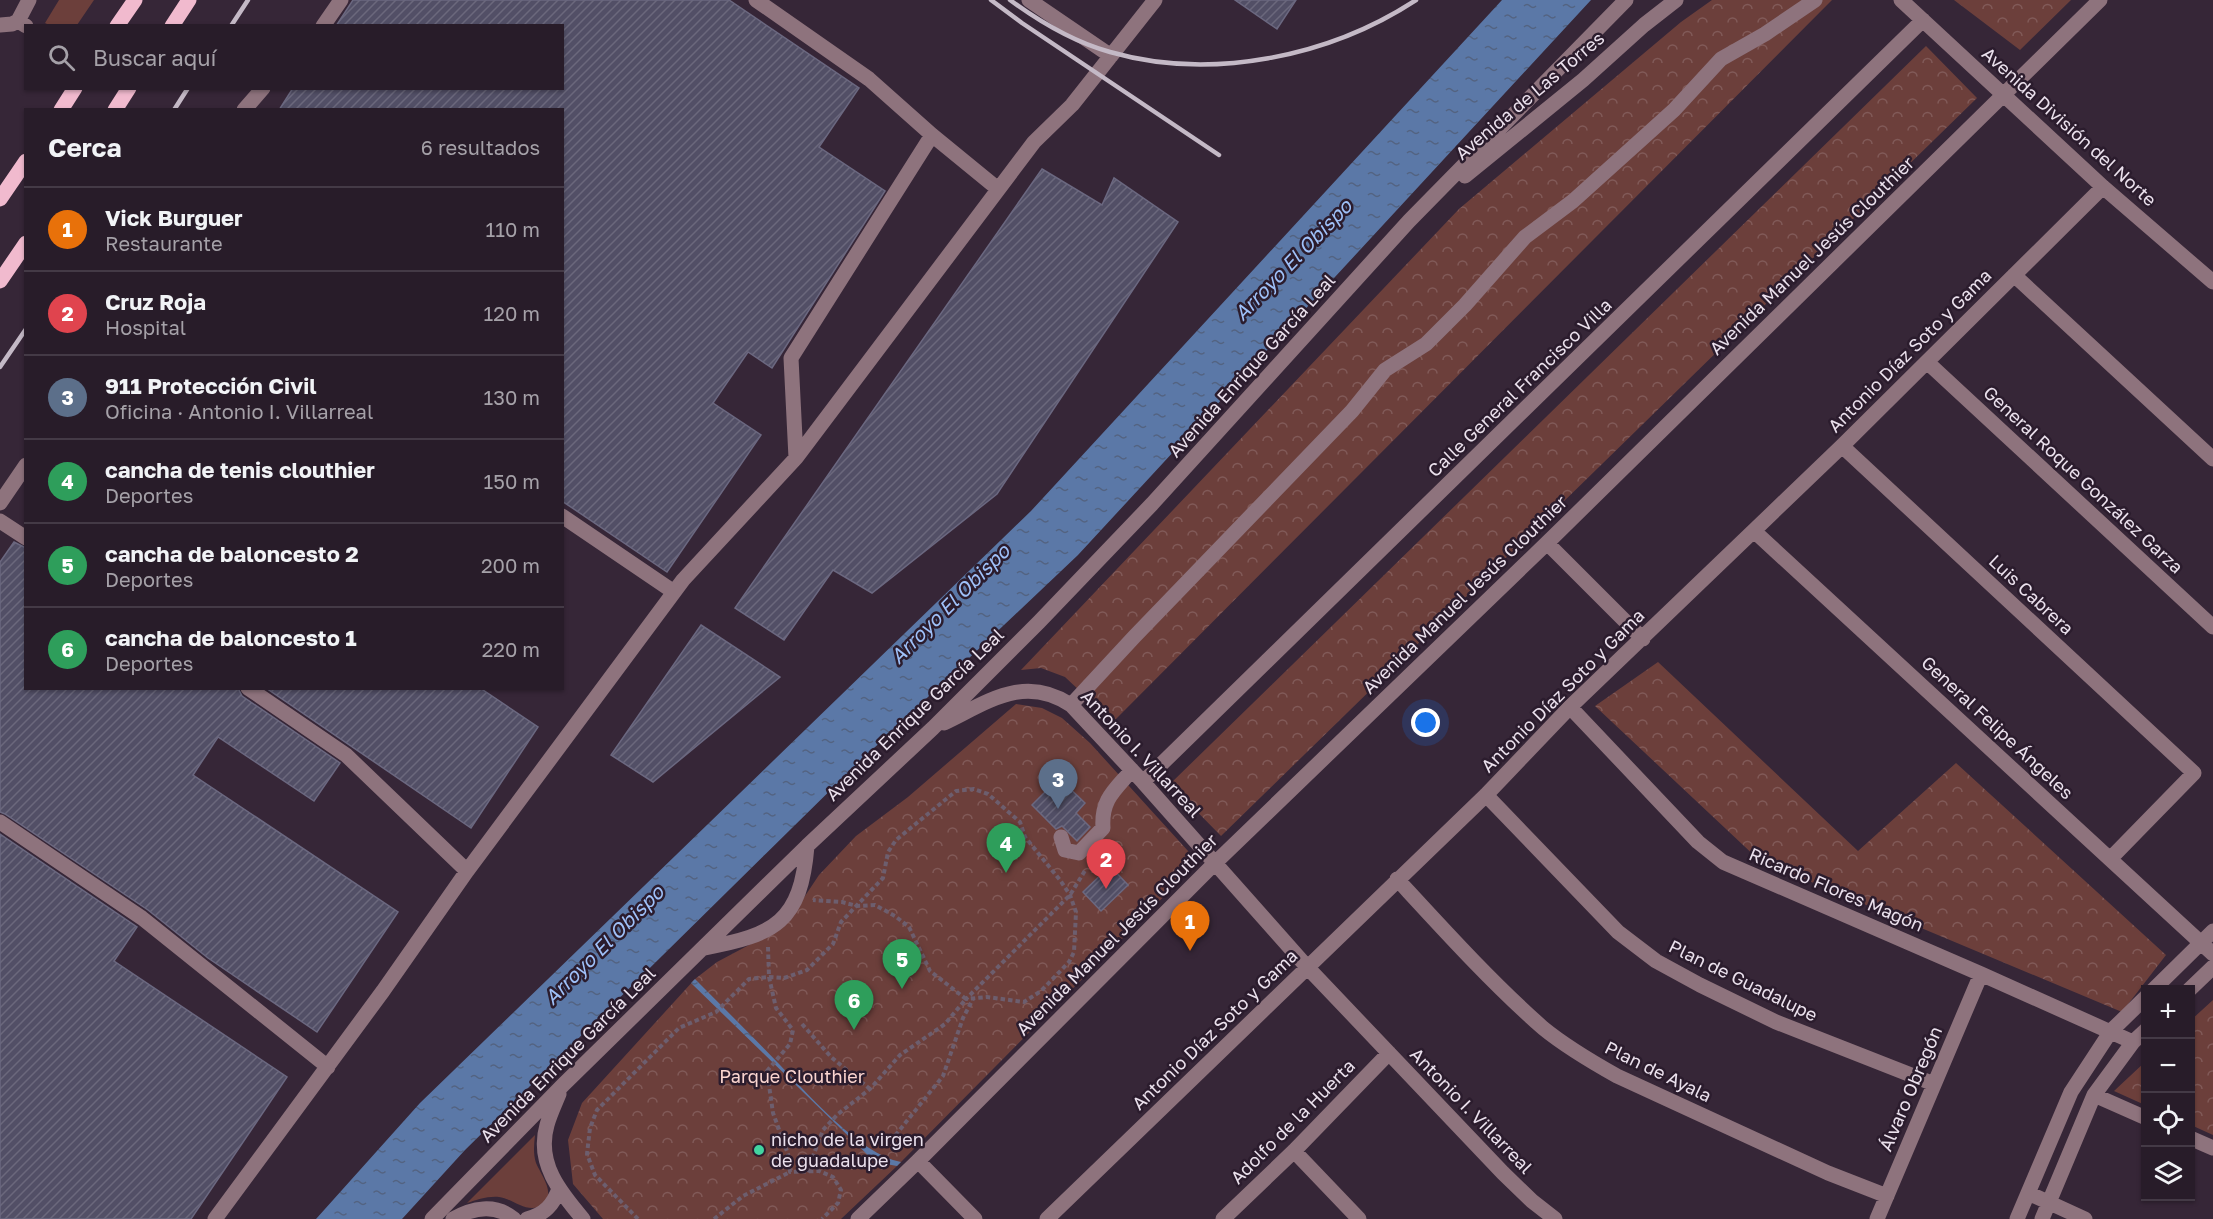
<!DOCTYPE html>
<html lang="es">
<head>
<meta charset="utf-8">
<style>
  body { margin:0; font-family:"Golos Text",sans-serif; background:#342935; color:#f1f3f6 }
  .controls { position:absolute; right:18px; bottom:18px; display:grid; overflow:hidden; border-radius:0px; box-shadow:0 2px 4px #0004 }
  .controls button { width:54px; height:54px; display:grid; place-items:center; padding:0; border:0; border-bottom:2px solid #443a46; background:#281c29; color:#f1f3f6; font:30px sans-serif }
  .you { position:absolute; left:1426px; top:723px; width:21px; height:21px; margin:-15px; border:4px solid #fff; border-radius:50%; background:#1a73e8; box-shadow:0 0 0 9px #1a73e833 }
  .badge { display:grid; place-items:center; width:39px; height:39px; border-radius:50%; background:#0b8043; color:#fff; font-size:20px; font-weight:700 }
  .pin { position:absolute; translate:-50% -50px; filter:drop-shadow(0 2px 3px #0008) }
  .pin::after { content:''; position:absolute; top:32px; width:21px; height:18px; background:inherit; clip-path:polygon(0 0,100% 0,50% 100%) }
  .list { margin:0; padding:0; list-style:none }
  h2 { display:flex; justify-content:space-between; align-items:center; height:78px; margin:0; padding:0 24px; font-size:26px }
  h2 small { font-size:20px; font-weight:400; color:#a5a1a8 }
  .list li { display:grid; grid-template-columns:39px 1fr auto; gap:18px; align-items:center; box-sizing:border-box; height:84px; padding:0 24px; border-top:2px solid #443a46 }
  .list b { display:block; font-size:22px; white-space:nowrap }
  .list p { margin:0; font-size:20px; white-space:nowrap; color:#a5a1a8 }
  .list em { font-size:20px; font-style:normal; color:#a5a1a8 }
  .icon { flex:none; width:33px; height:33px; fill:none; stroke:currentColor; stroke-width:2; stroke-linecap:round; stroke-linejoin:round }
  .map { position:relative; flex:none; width:2213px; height:1219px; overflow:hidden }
  .search { position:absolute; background:#281c29; box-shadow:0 2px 4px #0004; left:24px; top:24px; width:540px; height:66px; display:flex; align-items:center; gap:15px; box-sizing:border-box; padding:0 21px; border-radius:0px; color:#a5a1a8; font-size:22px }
  .panel { position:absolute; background:#281c29; box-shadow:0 2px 4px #0004; left:24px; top:108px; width:540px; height:582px; border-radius:0px }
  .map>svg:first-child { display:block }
  .grass { fill:#6c3f3b }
  .park { fill:url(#park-crowns) }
  .water { fill:url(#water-ripples) }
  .building { fill:url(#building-hatch); stroke:#6b6880; stroke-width:1.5 }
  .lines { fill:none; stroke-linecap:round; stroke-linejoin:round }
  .path { stroke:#6d5e6e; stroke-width:4; stroke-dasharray:4.5 3; stroke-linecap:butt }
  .minor { stroke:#8e737d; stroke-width:15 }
  .major { stroke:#f1bace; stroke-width:15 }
  .rail { stroke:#c4b9c6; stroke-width:4.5 }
  .poi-dot { fill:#42d4a0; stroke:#2b1c2d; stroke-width:2 }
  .labels { text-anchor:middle; stroke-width:5; stroke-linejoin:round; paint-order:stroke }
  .street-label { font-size:18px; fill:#ebe1ed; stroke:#2b1c2d }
  .park-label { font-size:18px; fill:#fbd5d0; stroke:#2b1c2d }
  .poi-label { font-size:18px; fill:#ebe1ed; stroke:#2b1c2d; text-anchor:start }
  .water-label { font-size:20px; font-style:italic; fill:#9fc1f9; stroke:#2b1c2d }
</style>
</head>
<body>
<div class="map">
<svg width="2213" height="1219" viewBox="0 0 2213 1219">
  <defs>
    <pattern id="park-crowns" width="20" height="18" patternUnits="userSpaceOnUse" patternTransform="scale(1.5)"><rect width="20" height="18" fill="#6c3f3b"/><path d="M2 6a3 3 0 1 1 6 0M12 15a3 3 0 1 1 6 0" fill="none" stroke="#815a58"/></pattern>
    <pattern id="water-ripples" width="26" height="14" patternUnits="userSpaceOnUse" patternTransform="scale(1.5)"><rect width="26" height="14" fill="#5b78a7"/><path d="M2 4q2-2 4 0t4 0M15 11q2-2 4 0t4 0" fill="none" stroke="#536381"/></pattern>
    <pattern id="building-hatch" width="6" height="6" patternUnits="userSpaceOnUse" patternTransform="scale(1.5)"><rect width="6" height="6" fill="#524f66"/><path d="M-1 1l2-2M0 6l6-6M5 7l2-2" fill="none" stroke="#6b687c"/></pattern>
  </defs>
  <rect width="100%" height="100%" fill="#362637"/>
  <!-- grass -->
  <path class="grass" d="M59 0H94L77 25H49L45 23Z
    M535 1135C534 1144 533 1154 536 1163 542 1177 559 1197 538 1207 525 1212 511 1198 499 1197 487 1196 477 1200 467 1203Z"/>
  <!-- park -->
  <path class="park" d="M1712 0H1832L1113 722 1065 677 1041 668 1021 670 1459 209 1681 22Z
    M1954 0H2071L2020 50Z
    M1926 46 1977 98 1221 836 1170 784Z
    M1658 662 1858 851 1956 763 2166 955 2122 1012 1759 860 1595 706Z
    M1016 704 1042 708 1062 718 1090 743 1198 862 897 1166 841 1219H603L573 1184 568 1140 582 1103 695 979 717 962 768 935 795 911 819 875 856 836 908 797Z
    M2213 1000V1135L2191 1125 2190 1021Z
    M2145 1062V1105L2114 1091Z"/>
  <!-- water -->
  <path class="water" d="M1502 0H1591L1078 555 854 767 465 1150 402 1219H316L420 1103 1031 511Z
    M695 979C723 1007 752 1036 780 1065 809 1095 860 1154 901 1162L897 1166 875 1162 691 983Z"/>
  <!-- building -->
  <path class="building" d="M353 0H729L859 88 819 147 885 191 772 368 748 352 713 403 761 435 667 572 562 501V110H279L293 88H562V26H336Z
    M1235 0H1296L1277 29Z
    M1042 169 1102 205 1114 178 1178 222 997 494 872 593 833 570 784 640 735 608Z
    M14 542 26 548V688H238L242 696 340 763 314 801 218 737 193 775 398 912 317 1032 208 958 148 910 5 814 0 812V562Z
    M701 625 780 677 653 782 611 755Z
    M266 688H480L538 727 471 828Z
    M1059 778 1085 803 1076 813 1090 827 1077 841 1062 826 1056 829 1032 805Z
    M0 834 137 927 114 961 287 1077 191 1219H0Z
    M1110 866 1128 885 1101 911 1083 892Z"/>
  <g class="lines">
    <!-- path -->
    <path class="path" d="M768 947 769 977 784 978 807 970 833 944 841 922 883 878 888 852 896 840 956 791 974 789 988 794 1020 822 1025 837 1060 880 1070 895 1076 912 1074 952 1069 962 1041 991 1024 1002 987 997 966 999 1070 895 1086 869
      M802 1024 831 1057 870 1089
      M886 1147 943 1076 963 1018 973 999
      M807 1172 823 1130 838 1114 870 1089 900 1055 945 1024 966 999 930 971 909 927 895 916 875 905 857 906 842 902 813 900
      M638 1219 595 1175 587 1154 590 1128 597 1110 679 1028 716 1012 749 979 769 977 776 1008 793 1030 790 1044 767 1071 773 1113 788 1154 790 1172 819 1171 833 1177 841 1190 838 1203 822 1219
      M714 1219 743 1196 790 1172"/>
    <!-- minor -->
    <path class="minor" d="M756 0 869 79 932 135 998 189
      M1029 0 1111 56
      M1901 0 2103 187 2213 282
      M0 25 12 24 18 21
      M26 26 18 21 29 0
      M323 26 341 0
      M244 110 263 88
      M1465 176 1583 80 1644 25 1676 0
      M2014 275 2213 459
      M1927 362 2213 627
      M1842 446 2194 773 2110 859
      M796 458 791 358 932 135
      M0 503 26 465
      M562 516 674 592
      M0 521 26 538
      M1754 531 2213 954
      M1547 543 1643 639
      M248 688 346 755 467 871
      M1071 705 1134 637 1352 411 1385 370 1426 344 1465 305 1525 237 1573 201 1674 110 1721 59 1765 34 1815 0
      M1570 707 1698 842 1723 862 1981 974 2133 1042
      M944 723C988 702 1024 674 1071 705L1143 782 1308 968 1503 1173 1532 1201 1555 1219
      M1143 782 1923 20
      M1486 795 1618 932 1656 961 1700 985 1776 1022 1934 1084
      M0 822 142 918 328 1067
      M1061 837 1065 850 1079 853 1103 828C1101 799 1115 790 1132 770
      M1397 879C1444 930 1491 982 1543 1028 1565 1046 1592 1062 1617 1076L1828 1173 1887 1196
      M704 948C775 935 801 922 807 846
      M2153 990 2213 931
      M2189 990 2213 967
      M559 1094C555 1104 550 1114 547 1125 536 1163 560 1192 583 1219
      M2094 1095 2146 1118
      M2190 1138 2213 1148
      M1294 1151 1359 1219
      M918 1161 975 1219
      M2028 1193 2085 1219
      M215 1219 383 991 467 871 683 580 796 458 1034 142 1072 105 1155 0
      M432 1219 563 1085 807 846 933 728 1039 622 1152 504 1409 221 1626 0
      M453 1219C472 1208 495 1203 514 1219
      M527 1219C545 1214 553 1205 559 1189
      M858 1219 918 1161 1214 864 1547 543 2100 0
      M1047 1219 1486 795 1570 707 1842 446 2103 187
      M1223 1219 1294 1151 1389 1053
      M1877 1219 1981 974
      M2017 1219 2071 1092 2111 1031 2146 997
      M2042 1219 2094 1095 2133 1042 2146 1030"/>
    <!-- major -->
    <path class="major" d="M117 26 135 0
      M172 26 189 0
      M61 110 75 88
      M115 110 129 88
      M0 199 26 161
      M0 281 26 243"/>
    <!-- rail -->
    <path class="rail" d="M991 0 1022 23 1219 155
      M1010 0C1040 22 1073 42 1110 52 1211 81 1329 57 1416 0
      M231 26 248 0
      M174 110 188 88
      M0 367 26 329"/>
  </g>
  <!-- markers -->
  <circle class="poi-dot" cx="759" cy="1150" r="6"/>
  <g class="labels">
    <!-- street labels -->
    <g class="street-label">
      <text transform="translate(1530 96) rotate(-40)" y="6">Avenida de Las Torres</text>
      <text transform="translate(2069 127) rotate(42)" y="6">Avenida División del Norte</text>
      <text transform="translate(1812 256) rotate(-44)" y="6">Avenida Manuel Jesús Clouthier</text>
      <text transform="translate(1910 351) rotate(-45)" y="6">Antonio Díaz Soto y Gama</text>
      <text transform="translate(1252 366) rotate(-48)" y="6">Avenida Enrique García Leal</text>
      <text transform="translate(1520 388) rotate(-44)" y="6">Calle General Francisco Villa</text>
      <text transform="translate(2083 480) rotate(43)" y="6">General Roque González Garza</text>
      <text transform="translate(1465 595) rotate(-44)" y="6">Avenida Manuel Jesús Clouthier</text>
      <text transform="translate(2031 595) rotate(43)" y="6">Luis Cabrera</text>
      <text transform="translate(1563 691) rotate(-45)" y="6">Antonio Díaz Soto y Gama</text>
      <text transform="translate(915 715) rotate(-44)" y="6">Avenida Enrique García Leal</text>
      <text transform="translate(1997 728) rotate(43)" y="6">General Felipe Ángeles</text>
      <text transform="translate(1141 754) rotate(47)" y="6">Antonio I. Villarreal</text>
      <text transform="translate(1836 890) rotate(23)" y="6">Ricardo Flores Magón</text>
      <text transform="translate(1117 935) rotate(-45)" y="6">Avenida Manuel Jesús Clouthier</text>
      <text transform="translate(1743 981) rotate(26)" y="6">Plan de Guadalupe</text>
      <text transform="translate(1215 1030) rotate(-44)" y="6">Antonio Díaz Soto y Gama</text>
      <text transform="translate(568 1055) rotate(-45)" y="6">Avenida Enrique García Leal</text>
      <text transform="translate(1658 1072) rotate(26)" y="6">Plan de Ayala</text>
      <text transform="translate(1911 1089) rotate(-67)" y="6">Álvaro Obregón</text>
      <text transform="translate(1471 1111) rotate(46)" y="6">Antonio I. Villarreal</text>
      <text transform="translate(1293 1122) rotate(-45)" y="6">Adolfo de la Huerta</text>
    </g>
    <!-- park labels -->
    <g class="park-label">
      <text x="792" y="1083">Parque Clouthier</text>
    </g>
    <!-- poi labels -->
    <g class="poi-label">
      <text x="771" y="1146">nicho de la virgen<tspan x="771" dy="21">de guadalupe</tspan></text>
    </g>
    <!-- water labels -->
    <g class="water-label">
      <text transform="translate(1293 260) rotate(-46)" y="7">Arroyo El Obispo</text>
      <text transform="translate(950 604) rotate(-45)" y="7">Arroyo El Obispo</text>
      <text transform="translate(604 945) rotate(-45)" y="7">Arroyo El Obispo</text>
    </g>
  </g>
</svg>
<div class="controls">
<button>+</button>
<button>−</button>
<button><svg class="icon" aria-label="locate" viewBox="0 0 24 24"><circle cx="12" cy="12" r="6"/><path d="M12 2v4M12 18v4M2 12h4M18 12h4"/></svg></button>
<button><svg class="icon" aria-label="layers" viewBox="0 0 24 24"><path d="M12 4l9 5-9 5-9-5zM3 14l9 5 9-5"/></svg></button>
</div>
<div class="you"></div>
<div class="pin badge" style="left:1190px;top:951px;background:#e8710a">1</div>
<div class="pin badge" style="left:1106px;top:889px;background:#e0444e">2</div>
<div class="pin badge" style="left:1058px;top:809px;background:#5c6f8a">3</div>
<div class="pin badge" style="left:1006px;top:873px;background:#2e9e5b">4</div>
<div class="pin badge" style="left:902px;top:989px;background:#2e9e5b">5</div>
<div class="pin badge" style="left:854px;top:1030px;background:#2e9e5b">6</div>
<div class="search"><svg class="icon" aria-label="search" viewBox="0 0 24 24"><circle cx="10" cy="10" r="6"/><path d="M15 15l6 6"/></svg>Buscar aquí</div>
<section class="panel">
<h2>Cerca<small>6 resultados</small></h2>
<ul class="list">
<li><span class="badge" style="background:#e8710a">1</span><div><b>Vick Burguer</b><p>Restaurante</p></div><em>110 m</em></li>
<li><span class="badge" style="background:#e0444e">2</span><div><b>Cruz Roja</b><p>Hospital</p></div><em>120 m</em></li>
<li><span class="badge" style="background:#5c6f8a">3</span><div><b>911 Protección Civil</b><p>Oficina · Antonio I. Villarreal</p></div><em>130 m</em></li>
<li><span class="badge" style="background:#2e9e5b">4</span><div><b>cancha de tenis clouthier</b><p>Deportes</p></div><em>150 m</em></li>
<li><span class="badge" style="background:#2e9e5b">5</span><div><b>cancha de baloncesto 2</b><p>Deportes</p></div><em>200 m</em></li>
<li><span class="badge" style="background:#2e9e5b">6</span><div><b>cancha de baloncesto 1</b><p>Deportes</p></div><em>220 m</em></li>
</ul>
</section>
</div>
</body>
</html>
